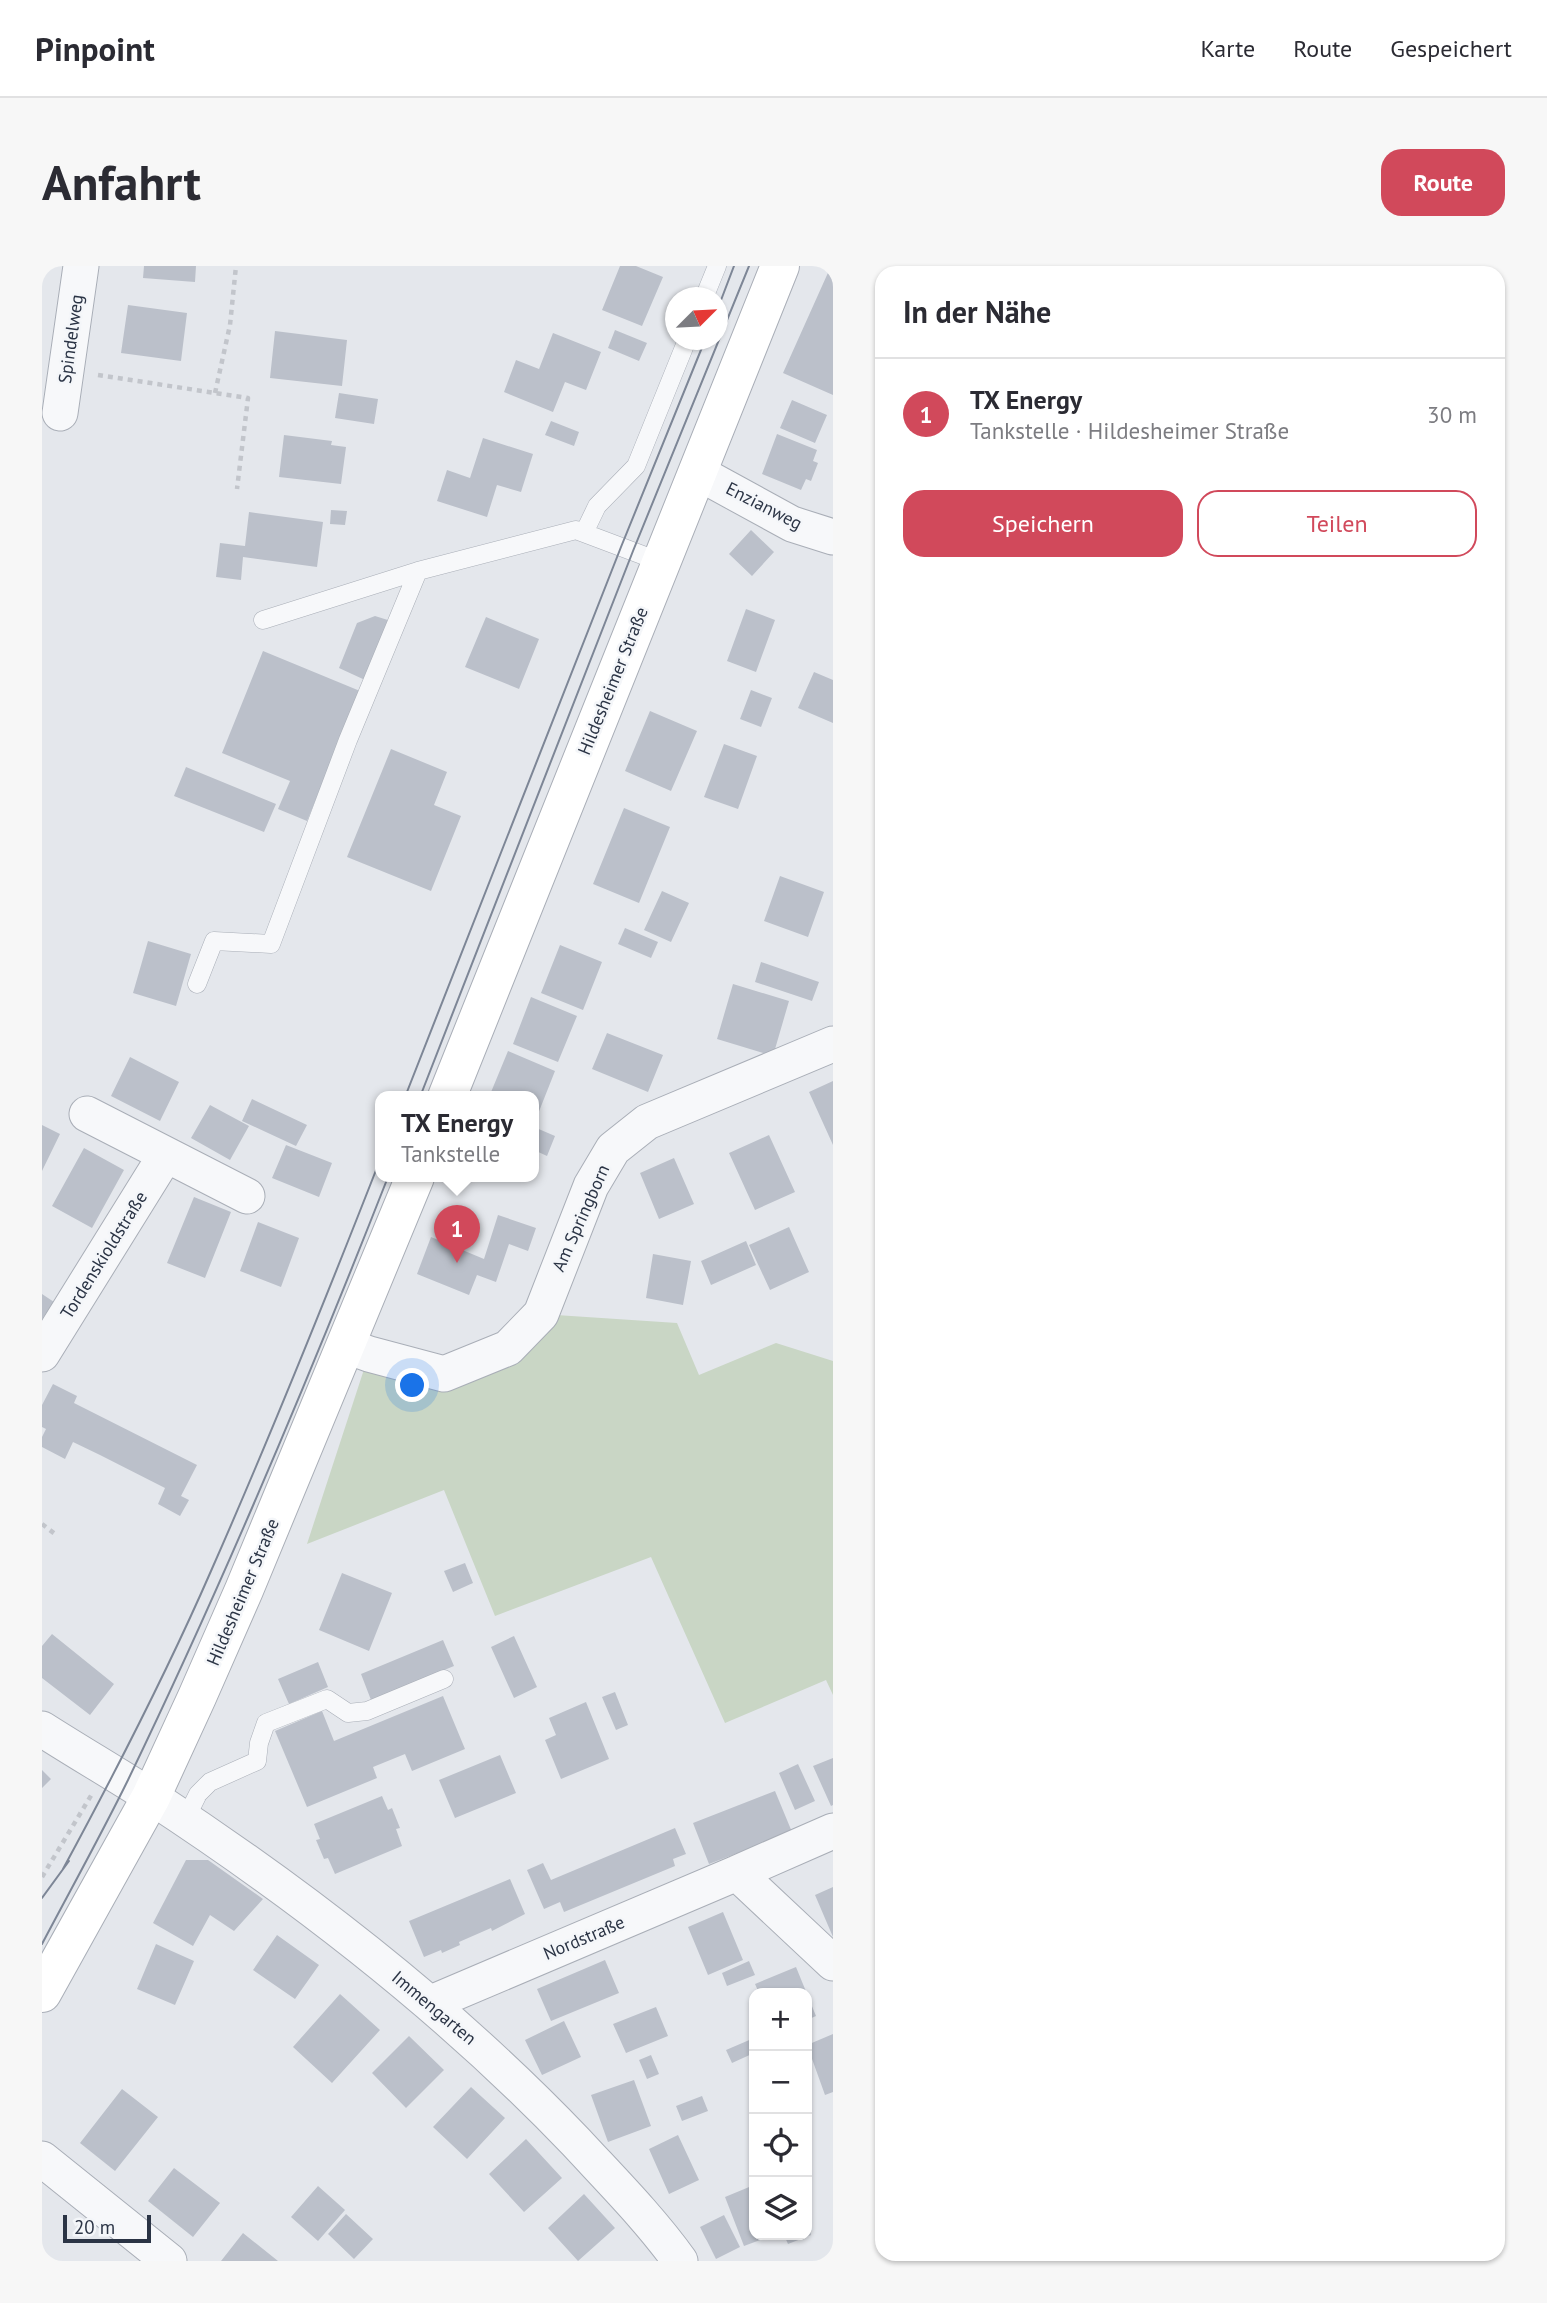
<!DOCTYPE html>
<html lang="de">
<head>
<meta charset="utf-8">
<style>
  body { margin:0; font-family:"PT Sans",sans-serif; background:#f7f7f7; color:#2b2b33 }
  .controls { position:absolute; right:21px; bottom:21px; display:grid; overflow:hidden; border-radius:14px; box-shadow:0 2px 5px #0004 }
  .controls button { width:63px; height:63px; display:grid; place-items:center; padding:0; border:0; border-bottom:2px solid #e1e1e2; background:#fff; color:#2b2b33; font:35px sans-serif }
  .compass { position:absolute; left:623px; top:21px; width:63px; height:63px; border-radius:50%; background:#fff; box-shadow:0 2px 5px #0004; rotate:66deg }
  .scale { position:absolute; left:21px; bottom:18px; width:88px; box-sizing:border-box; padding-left:7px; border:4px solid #2b3445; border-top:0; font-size:19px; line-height:24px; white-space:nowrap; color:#2b3445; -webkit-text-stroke:5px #f4f6f9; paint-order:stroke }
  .you { position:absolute; left:371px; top:1120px; width:24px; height:24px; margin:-18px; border:5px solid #fff; border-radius:50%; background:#1a73e8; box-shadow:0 0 0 10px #1a73e833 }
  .badge { display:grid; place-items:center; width:46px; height:46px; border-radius:50%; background:#d1495b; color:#fff; font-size:23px; font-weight:700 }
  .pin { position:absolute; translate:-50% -58px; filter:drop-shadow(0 2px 4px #0008) }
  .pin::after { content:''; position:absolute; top:37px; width:24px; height:21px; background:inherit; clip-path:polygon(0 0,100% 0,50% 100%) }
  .popup { position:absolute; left:333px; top:825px; width:164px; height:91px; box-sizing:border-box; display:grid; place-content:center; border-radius:14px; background:#fff; filter:drop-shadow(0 2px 5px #0005); font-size:23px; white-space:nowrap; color:#7c7c81 }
  .popup b { font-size:26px; color:#2b2b33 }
  .popup::after { content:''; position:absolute; left:50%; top:100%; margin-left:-14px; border:14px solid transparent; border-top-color:#fff }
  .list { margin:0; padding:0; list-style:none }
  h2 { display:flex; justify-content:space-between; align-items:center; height:91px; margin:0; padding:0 28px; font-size:30px }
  h2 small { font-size:23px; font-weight:400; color:#7c7c81 }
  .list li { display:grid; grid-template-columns:46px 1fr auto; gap:21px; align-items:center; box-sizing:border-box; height:112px; padding:0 28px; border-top:2px solid #e1e1e2 }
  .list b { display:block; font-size:26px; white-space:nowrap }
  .list p { margin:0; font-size:23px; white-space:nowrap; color:#7c7c81 }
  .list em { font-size:23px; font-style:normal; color:#7c7c81 }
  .actions { display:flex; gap:14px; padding:21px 28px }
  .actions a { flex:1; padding:16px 0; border:2px solid #d1495b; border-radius:21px; text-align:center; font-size:24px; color:#d1495b }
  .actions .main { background:#d1495b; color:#fff }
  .icon { flex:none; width:38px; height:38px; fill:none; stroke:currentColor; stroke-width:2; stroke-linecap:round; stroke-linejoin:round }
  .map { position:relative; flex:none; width:791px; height:1995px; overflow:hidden; border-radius:21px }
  header { display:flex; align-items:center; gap:42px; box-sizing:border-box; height:98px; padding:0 35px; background:#fff; border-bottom:2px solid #e1e1e2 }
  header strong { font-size:33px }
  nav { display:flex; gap:38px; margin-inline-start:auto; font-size:24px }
  .intro { display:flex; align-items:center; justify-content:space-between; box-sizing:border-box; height:168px; padding:0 42px }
  h1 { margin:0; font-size:49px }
  .button { padding:18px 32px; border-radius:21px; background:#d1495b; color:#fff; font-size:24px; font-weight:700 }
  main { display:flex; gap:42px; padding:0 42px }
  aside { flex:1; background:#fff; border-radius:21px; box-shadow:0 2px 5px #0004 }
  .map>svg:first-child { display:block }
  .green { fill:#c9d6c5 }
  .building { fill:#bbc0ca }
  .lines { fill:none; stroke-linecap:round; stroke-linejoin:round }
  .lane-casing { stroke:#a9aeb7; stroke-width:19 }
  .street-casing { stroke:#a9aeb7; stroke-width:37 }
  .secondary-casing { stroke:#a9aeb7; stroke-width:40 }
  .path { stroke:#c2c5cb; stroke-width:4.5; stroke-dasharray:5 5; stroke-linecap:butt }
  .lane { stroke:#f7f8fa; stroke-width:18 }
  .street { stroke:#f7f8fa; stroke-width:35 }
  .secondary { stroke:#fff; stroke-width:38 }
  .tram { stroke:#7d8696; stroke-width:2 }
  .labels { text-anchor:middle; stroke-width:5; stroke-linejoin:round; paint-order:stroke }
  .street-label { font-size:18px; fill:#2b3445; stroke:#f4f6f9 }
</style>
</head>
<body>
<header>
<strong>Pinpoint</strong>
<nav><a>Karte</a><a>Route</a><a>Gespeichert</a></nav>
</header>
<div class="intro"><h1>Anfahrt</h1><a class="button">Route</a></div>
<main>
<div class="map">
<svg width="791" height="1995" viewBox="0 0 791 1995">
  <rect width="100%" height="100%" fill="#e4e7ec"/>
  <!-- green -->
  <path class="green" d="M499 1048 635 1057 657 1109 734 1077 791 1095V1429L784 1414 683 1457 609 1291 453 1350 402 1224 265 1278 327 1088 402 1108Z"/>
  <!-- building -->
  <path class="building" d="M102 0H154L153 16 101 12Z
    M578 0H594L621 11 600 60 560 44Z
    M789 0H791V129L741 107Z
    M86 39 145 47 139 95 79 87Z
    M573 64 605 77 597 95 566 82Z
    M233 65 305 74 300 120 228 112Z
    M511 67 559 86 544 124 523 116 511 146 462 126 474 94 497 103Z
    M297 127 336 133 332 158 293 152Z
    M750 134 785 149 773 177 738 162Z
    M509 155 537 166 532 180 503 169Z
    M735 168 775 184 771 195 776 197 769 215 764 213 759 224 720 208Z
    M242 169 290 175 289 179 304 181 299 218 237 211Z
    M441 172 491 188 479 226 455 219 445 251 395 235 405 204 428 212Z
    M289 244 305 245 303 259 288 258Z
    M207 246 281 256 275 301 201 291 199 314 174 311 178 277 203 280Z
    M709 264 732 286 710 310 687 288Z
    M704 343 733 354 714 406 685 395Z
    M333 350 349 355 323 414 297 402 315 357Z
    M444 351 497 373 477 423 423 401Z
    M221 385 318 425 265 555 236 543 248 515 180 487Z
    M772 406 791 414V457L756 442Z
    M709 424 730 432 719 461 698 453Z
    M608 445 655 465 629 525 583 505Z
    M682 478 715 490 696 543 662 531Z
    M349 483 405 506 392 539 419 550 389 625 305 591Z
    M144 501 234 538 222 566 132 530Z
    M582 542 628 561 597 637 551 618Z
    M738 610 782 626 766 671 722 655Z
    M620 625 647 637 629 676 602 664Z
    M583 662 616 676 609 692 576 678Z
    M106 675 149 688 134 740 91 727Z
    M518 679 560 696 541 744 499 727Z
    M719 696 777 716 770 735 713 716Z
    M691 718 747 735 731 790 675 773Z
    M489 731 535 750 516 796 471 778Z
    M565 767 621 789 606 826 550 803Z
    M466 785 513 805 492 858V831H447Z
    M88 791 137 816 118 855 69 830Z
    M791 815V879L767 826Z
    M210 833 265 859 254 880 200 855Z
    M168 839 207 860 188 894 149 872Z
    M0 859 18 868 0 905Z
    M492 861 513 870 505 890 492 884Z
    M727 869 753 926 713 944 687 887Z
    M244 879 290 897 277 931 230 912Z
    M42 882 82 904 50 962 10 940Z
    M632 892 652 938 617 953 598 907Z
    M152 931 189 946 163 1012 125 997Z
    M456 949 494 962 486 985 467 978 454 1016 435 1009 427 1029 375 1008 389 971 442 993Z
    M216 956 257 972 239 1021 198 1005Z
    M747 961 767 1006 728 1024 707 979Z
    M704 975 714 999 669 1019 659 995Z
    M611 988 649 995 641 1039 604 1032Z
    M0 1028 12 1036 0 1053Z
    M11 1118 35 1130 32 1137 155 1199 139 1230 147 1234 138 1250 116 1238 123 1222 58 1189 31 1176 23 1193 0 1181V1171L4 1163 0 1161V1139Z
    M423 1297 431 1317 411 1326 402 1305Z
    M300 1307 350 1327 327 1385 277 1364Z
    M10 1368 72 1418 48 1449 0 1412V1380Z
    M472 1370 495 1421 472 1432 449 1381Z
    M401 1374 412 1400 329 1434 319 1408Z
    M276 1396 286 1421 247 1438 236 1413Z
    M573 1426 586 1459 574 1464 560 1431Z
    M401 1430 423 1483 370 1505 363 1488 331 1501 335 1512 265 1541 233 1465 280 1445 292 1475Z
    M544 1436 567 1493 519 1513 503 1474 514 1469 507 1452Z
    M458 1489 474 1527 413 1552 397 1514Z
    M791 1492V1539L789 1540 771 1500Z
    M756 1498 773 1535 753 1544 737 1507Z
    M0 1504 9 1513 0 1522Z
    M733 1525 750 1566 667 1598 651 1557Z
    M340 1530 346 1544 350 1542 358 1562 354 1563 360 1580 293 1608 286 1592 282 1593 274 1574 278 1573 272 1558Z
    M633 1562 644 1588 631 1593 633 1600 522 1646 518 1636 502 1643 485 1604 501 1597 509 1614Z
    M144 1594H166L221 1633 192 1665 168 1649 151 1680 111 1657Z
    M468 1613 483 1648 450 1665 449 1662 417 1676 418 1679 400 1687 399 1684 382 1691 367 1655Z
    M791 1621V1671L773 1629Z
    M681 1646 701 1694 666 1709 646 1661Z
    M235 1669 277 1699 253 1733 211 1704Z
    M114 1678 152 1695 133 1739 95 1723Z
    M563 1694 577 1727 509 1755 495 1723Z
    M707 1695 713 1709 685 1720 680 1707Z
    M754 1701 774 1750 765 1754V1727H717L713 1718Z
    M298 1728 338 1764 290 1817 251 1781Z
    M614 1741 626 1770 584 1787 571 1758Z
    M522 1755 539 1791 500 1809 483 1774Z
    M791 1768V1826L783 1829 765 1779Z
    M367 1770 402 1804 364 1842 330 1807Z
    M712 1772V1787L690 1797 684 1784Z
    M609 1789 617 1808 605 1813 597 1794Z
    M592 1814 609 1860 566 1876 549 1829Z
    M429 1821 463 1852 425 1893 391 1861Z
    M80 1823 116 1851 73 1905 38 1877Z
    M660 1830 666 1845 640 1855 634 1840Z
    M636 1869 657 1914 627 1928 607 1883Z
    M484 1873 520 1912 482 1946 447 1908Z
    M132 1902 178 1937 151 1971 106 1935Z
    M712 1919V1969H731L702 1980 683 1931Z
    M276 1920 303 1944 276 1975 249 1951Z
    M542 1928 573 1962 536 1995 506 1962Z
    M304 1948 331 1973 312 1993 286 1968Z
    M682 1949 698 1981 674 1993 658 1961Z
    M765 1957 769 1969 746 1978 742 1969H765Z
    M201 1967 236 1995H179Z"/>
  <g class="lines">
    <!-- lane casing -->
    <g class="lane-casing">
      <path id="lane" d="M662 32 675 0
        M542 267 555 240 594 200 645 74
        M221 354 376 305
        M155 718 172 675 229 678 306 474 376 305 534 264 619 296
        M143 1554 156 1528 168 1516 215 1495 217 1477 224 1457 285 1433 306 1447 325 1445 402 1413"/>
    </g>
    <!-- street casing -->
    <g class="street-casing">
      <path id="street" d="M18 147 39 0
        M655 206 750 258 791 271
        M45 848 205 930
        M305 1080 327 1088 402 1108 466 1082 499 1048 549 920 571 883 605 856 791 778
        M0 1088 123 890
        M0 1463C36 1486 72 1507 108 1530 261 1630 407 1743 534 1876 570 1915 607 1952 638 1995
        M695 1607 791 1565
        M389 1737 695 1607 791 1697
        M0 1893 127 1995"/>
    </g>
    <!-- secondary casing -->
    <g class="secondary-casing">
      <path id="secondary" d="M405 831 738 0
        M0 1727 109 1531 155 1431 202 1324 373 911"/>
    </g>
    <!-- path -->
    <path class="path" d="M56 109 206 132 195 223
      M173 127 188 59 194 0
      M0 1258 13 1268
      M0 1611 50 1528"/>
    <!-- lane -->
    <use href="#lane" class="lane"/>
    <!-- street -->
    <use href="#street" class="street"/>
    <!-- secondary -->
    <use href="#secondary" class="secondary"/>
    <!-- tram -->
    <path class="tram" d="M676 42 692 0
      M363 831 579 281 663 74
      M378 831 591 285 707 0
      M21 1603C74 1505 125 1406 169 1305 229 1169 284 1032 338 894
      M0 1632 27 1595
      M0 1678C29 1623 59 1569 86 1514 181 1317 266 1115 346 911"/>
  </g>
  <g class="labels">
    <!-- street labels -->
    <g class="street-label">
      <text transform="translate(29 73) rotate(-82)" y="6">Spindelweg</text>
      <text transform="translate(722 240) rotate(27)" y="6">Enzianweg</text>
      <text transform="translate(571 415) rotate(-68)" y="6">Hildesheimer Straße</text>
      <text transform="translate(539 952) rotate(-66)" y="6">Am Springborn</text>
      <text transform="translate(62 989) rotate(-58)" y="6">Tordenskioldstraße</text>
      <text transform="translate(201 1326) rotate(-67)" y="6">Hildesheimer Straße</text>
      <text transform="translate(542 1672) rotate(-23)" y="6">Nordstraße</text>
      <text transform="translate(392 1742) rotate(40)" y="6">Immengarten</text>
    </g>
  </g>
</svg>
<div class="controls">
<button>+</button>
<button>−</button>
<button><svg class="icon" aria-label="locate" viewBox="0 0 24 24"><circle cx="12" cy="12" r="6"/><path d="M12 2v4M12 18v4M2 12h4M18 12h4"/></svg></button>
<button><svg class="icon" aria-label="layers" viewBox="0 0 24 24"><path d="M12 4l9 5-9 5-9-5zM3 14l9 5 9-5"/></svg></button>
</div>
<svg class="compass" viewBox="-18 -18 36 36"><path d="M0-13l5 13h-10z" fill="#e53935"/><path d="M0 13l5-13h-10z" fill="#7c7c81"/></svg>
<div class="scale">20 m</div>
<div class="you"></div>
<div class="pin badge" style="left:415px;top:997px">1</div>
<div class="popup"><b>TX Energy</b>Tankstelle</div>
</div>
<aside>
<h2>In der Nähe<small></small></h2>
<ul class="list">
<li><span class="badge">1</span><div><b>TX Energy</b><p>Tankstelle · Hildesheimer Straße</p></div><em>30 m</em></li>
</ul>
<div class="actions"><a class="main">Speichern</a><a>Teilen</a></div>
</aside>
</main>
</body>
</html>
